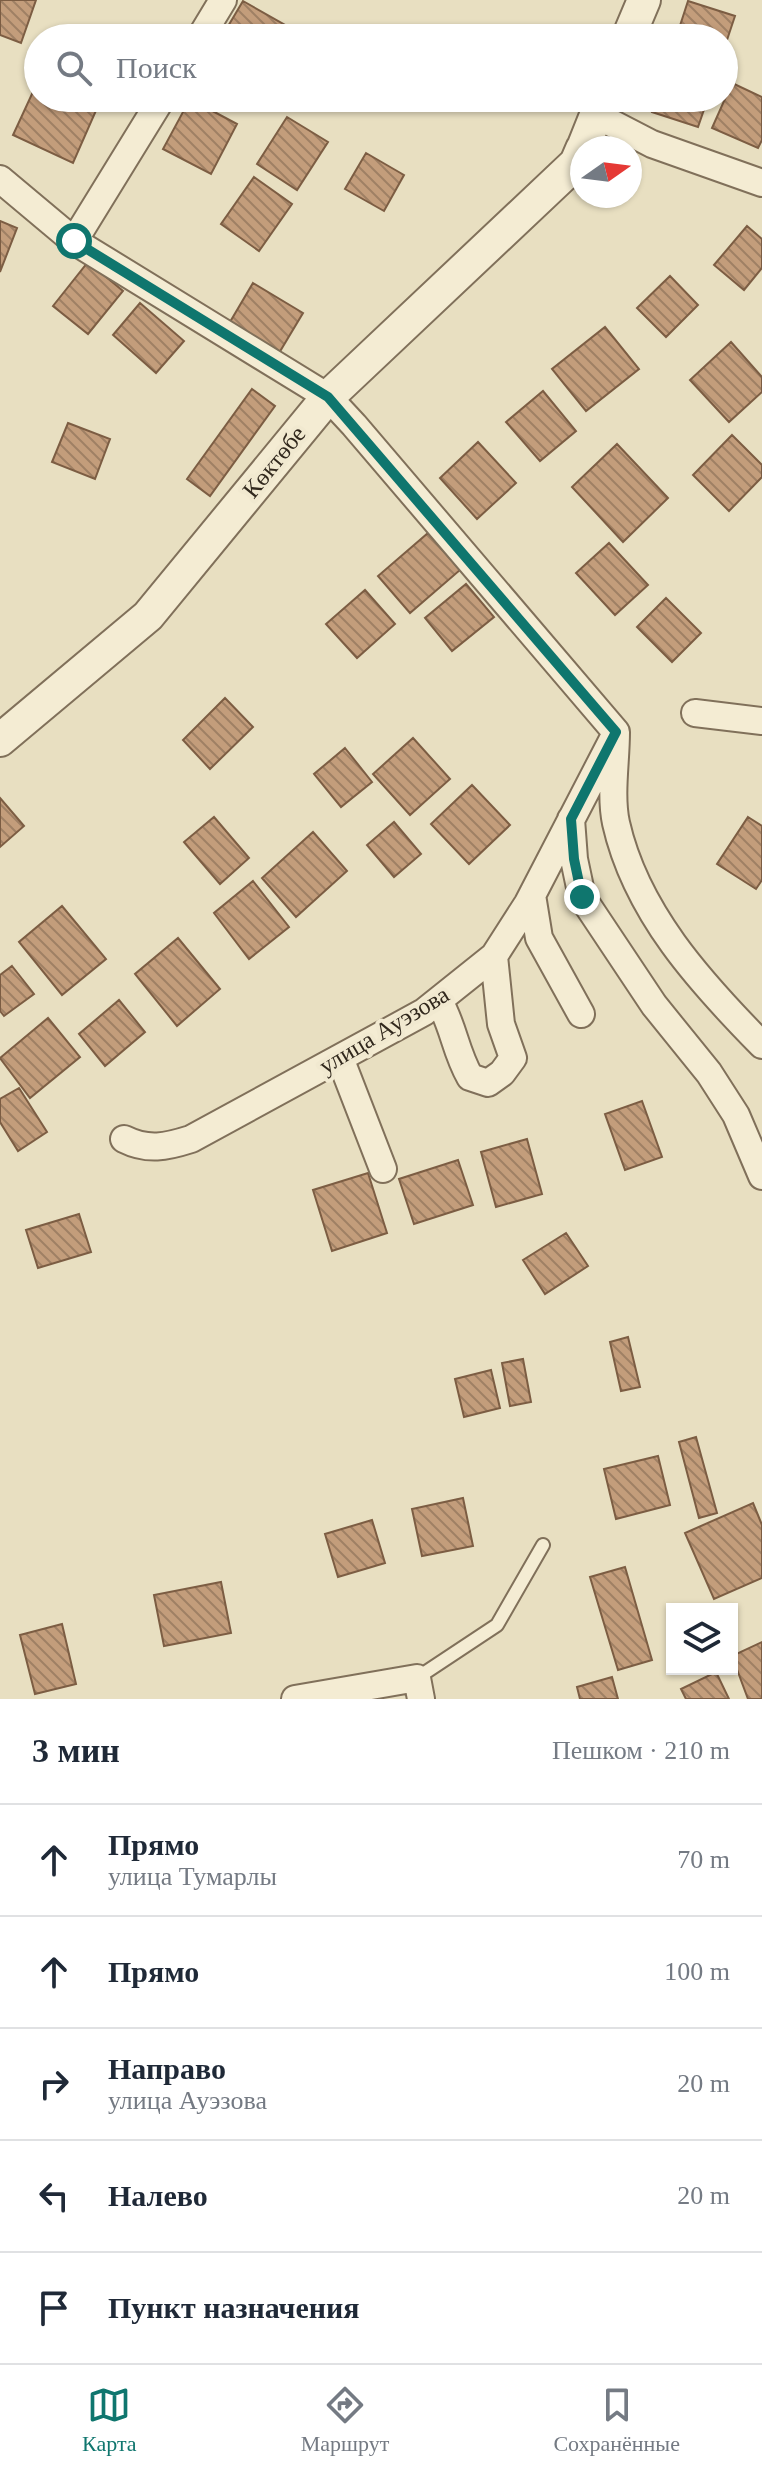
<!DOCTYPE html>
<html lang="ru">
<head>
<meta charset="utf-8">
<style>
  body { margin:0; font-family:"Times New Roman",serif; background:#f2f2f3; color:#1f2937 }
  .controls { position:absolute; right:24px; bottom:24px; display:grid; overflow:hidden; border-radius:0px; box-shadow:0 2px 6px #0004 }
  .controls button { width:72px; height:72px; display:grid; place-items:center; padding:0; border:0; border-bottom:2px solid #e0e1e3; background:#fff; color:#1f2937; font:40px sans-serif }
  .compass { position:absolute; left:570px; top:136px; width:72px; height:72px; border-radius:50%; background:#fff; box-shadow:0 2px 6px #0004; rotate:76deg }
  .stop { position:absolute; width:24px; height:24px; margin:-18px; border:6px solid #0f766e; border-radius:50%; background:#fff }
  .stop.end { background:#0f766e; border-color:#fff; box-shadow:0 2px 8px #0008 }
  .list { margin:0; padding:0; list-style:none }
  h2 { display:flex; justify-content:space-between; align-items:center; height:104px; margin:0; padding:0 32px; font-size:34px }
  h2 small { font-size:26px; font-weight:400; color:#747a83 }
  .list li { display:grid; grid-template-columns:52px 1fr auto; gap:24px; align-items:center; box-sizing:border-box; height:112px; padding:0 32px; border-top:2px solid #e0e1e3 }
  .list b { display:block; font-size:30px; white-space:nowrap }
  .list p { margin:0; font-size:26px; white-space:nowrap; color:#747a83 }
  .list em { font-size:26px; font-style:normal; color:#747a83 }
  .icon { flex:none; width:44px; height:44px; fill:none; stroke:currentColor; stroke-width:2; stroke-linecap:round; stroke-linejoin:round }
  .map { position:relative; flex:none; width:762px; height:1699px; overflow:hidden }
  .search { position:absolute; background:#fff; box-shadow:0 2px 6px #0004; left:24px; right:24px; top:24px; height:88px; display:flex; align-items:center; gap:20px; box-sizing:border-box; padding:0 28px; border-radius:44px; color:#747a83; font-size:30px }
  .sheet { height:664px; background:#fff }
  nav { display:flex; justify-content:space-around; align-items:center; box-sizing:border-box; height:112px; border-top:2px solid #e0e1e3; background:#fff; font-size:22px; color:#747a83 }
  nav a { display:grid; justify-items:center; gap:4px }
  nav .on { color:#0f766e }
  .map>svg:first-child { display:block }
  .building { fill:url(#building-back-hatch); stroke:#7c5d43; stroke-width:2 }
  .lines { fill:none; stroke-linecap:round; stroke-linejoin:round }
  .service-casing { stroke:#80705a; stroke-width:16 }
  .minor-casing { stroke:#80705a; stroke-width:30 }
  .tertiary-casing { stroke:#80705a; stroke-width:36 }
  .service { stroke:#f4ecd3; stroke-width:12 }
  .minor { stroke:#f4ecd3; stroke-width:26 }
  .tertiary { stroke:#f4ecd3; stroke-width:32 }
  .route { stroke:#0f766e; stroke-width:10 }
  .labels { text-anchor:middle; stroke-width:8; stroke-linejoin:round; paint-order:stroke }
  .street-label { font-size:24px; fill:#31281d; stroke:#f1e9d0 }
</style>
</head>
<body>
<div class="map">
<svg width="762" height="1699" viewBox="0 0 762 1699">
  <defs>
    <pattern id="building-back-hatch" width="6" height="6" patternUnits="userSpaceOnUse" patternTransform="scale(2)"><rect width="6" height="6" fill="#c39d7b"/><path d="M-1 5l2 2M0 0l6 6M5-1l2 2" fill="none" stroke="#9f8064"/></pattern>
  </defs>
  <rect width="100%" height="100%" fill="#e8dfc1"/>
  <!-- building -->
  <path class="building" d="M0 0H36L21 43 0 35Z
    M243 1 285 25 278 38H221Z
    M688 1 735 16 724 49V38H676Z
    M38 81V98H81L98 106 73 163 13 135Z
    M732 83 762 97V140L758 148 712 128Z
    M656 98H708L698 127 652 112Z
    M190 99 237 124 211 174 163 149Z
    M287 117 328 142 297 190 257 164Z
    M366 153 404 175 384 211 345 189Z
    M254 177 292 204 259 251 221 224Z
    M0 221 17 228 0 272Z
    M747 226 762 239V268L744 290 714 265Z
    M88 262 123 291 88 334 53 306Z
    M670 276 698 305 666 337 637 308Z
    M253 283 303 313 279 353 230 322Z
    M140 303 184 341 156 373 113 335Z
    M605 327 639 369 586 411 552 369Z
    M731 342 762 377V392L729 422 690 380Z
    M252 389 275 406 210 496 187 479Z
    M543 391 576 431 540 461 506 422Z
    M68 423 110 439 95 479 52 462Z
    M732 435 762 465V477L729 511 693 475Z
    M478 442 516 483 477 519 440 478Z
    M617 444 668 498 623 542 572 487Z
    M428 533 460 570 410 613 378 576Z
    M609 543 648 585 615 615 576 573Z
    M466 584 494 617 452 651 425 618Z
    M365 590 395 624 357 658 326 624Z
    M666 598 701 633 672 662 637 627Z
    M225 698 253 727 210 769 183 740Z
    M413 738 450 779 410 815 373 774Z
    M345 748 372 782 341 807 314 774Z
    M472 785 510 825 469 864 431 824Z
    M0 798 24 826 0 847Z
    M214 817 249 858 220 884 184 842Z
    M748 817 762 826V880L756 889 717 864Z
    M394 822 421 854 394 877 367 845Z
    M313 832 347 871 296 917 262 878Z
    M253 881 289 927 249 959 214 913Z
    M62 906 106 959 62 995 19 942Z
    M178 938 220 989 177 1026 135 974Z
    M12 966 34 994 4 1016 0 1011V975Z
    M119 1000 145 1032 105 1066 79 1034Z
    M48 1018 80 1057 30 1098 0 1058Z
    M19 1088 47 1132 18 1151 0 1122V1099Z
    M642 1101 662 1157 625 1170 605 1114Z
    M527 1139 542 1194 496 1207 481 1152Z
    M458 1160 473 1205 414 1224 399 1179Z
    M368 1173 387 1233 332 1251 313 1190Z
    M79 1214 91 1252 38 1268 26 1230Z
    M566 1233 588 1266 545 1294 523 1260Z
    M628 1337 640 1387 621 1391 610 1342Z
    M523 1359 531 1402 510 1406 502 1363Z
    M491 1370 500 1408 464 1417 455 1379Z
    M696 1437 717 1513 699 1518 679 1442Z
    M658 1456 670 1505 616 1519 604 1469Z
    M463 1498 473 1546 422 1556 412 1509Z
    M753 1503 762 1525V1578L714 1599 685 1533Z
    M372 1520 385 1563 338 1577 325 1534Z
    M625 1567 652 1660 618 1670 590 1577Z
    M221 1582 231 1633 164 1646 154 1595Z
    M62 1624 76 1684 35 1694 20 1635Z
    M762 1642V1699H748L732 1656Z
    M716 1672 729 1699H686L681 1689Z
    M612 1677 618 1699H580L577 1687Z"/>
  <g class="lines">
    <!-- service casing -->
    <g class="service-casing">
      <path id="service" d="M417 1678 497 1625 543 1545"/>
    </g>
    <!-- minor casing -->
    <g class="minor-casing">
      <path id="minor" d="M200 38 223 0
        M596 115 652 144 762 183
        M0 179 74 241 328 397 354 425 616 732C616 761 610 795 616 823 636 912 700 982 762 1045
        M74 241 162 98
        M695 713 762 721
        M571 819 574 859 582 897 654 1005 709 1073 736 1115 762 1176
        M532 895 539 938 581 1014
        M439 1001C454 1027 455 1051 470 1077L488 1083 502 1073 513 1058 501 1024 494 956
        M340 1058 383 1169
        M124 1139C148 1151 166 1147 191 1139L424 1012 494 956 528 903 613 739
        M295 1699 417 1678 421 1699"/>
    </g>
    <!-- tertiary casing -->
    <g class="tertiary-casing">
      <path id="tertiary" d="M628 38 644 0
        M583 148 603 98
        M0 740 148 616 328 397 576 163 582 149"/>
    </g>
    <!-- service -->
    <use href="#service" class="service"/>
    <!-- minor -->
    <use href="#minor" class="minor"/>
    <!-- tertiary -->
    <use href="#tertiary" class="tertiary"/>
  </g>
  <g class="lines">
    <!-- route -->
    <path class="route" d="M74 241 328 397 616 732 571 819 574 859 582 897"/>
  </g>
  <g class="labels">
    <!-- street labels -->
    <g class="street-label">
      <text transform="translate(274 462) rotate(-51)" y="8">Көктөбе</text>
      <text transform="translate(384 1030) rotate(-31)" y="8">улица Ауэзова</text>
    </g>
  </g>
</svg>
<div class="controls">
<button><svg class="icon" aria-label="layers" viewBox="0 0 24 24"><path d="M12 4l9 5-9 5-9-5zM3 14l9 5 9-5"/></svg></button>
</div>
<svg class="compass" viewBox="-18 -18 36 36"><path d="M0-13l5 13h-10z" fill="#e53935"/><path d="M0 13l5-13h-10z" fill="#747a83"/></svg>
<div class="stop" style="left:74px;top:241px"></div>
<div class="stop end" style="left:582px;top:897px"></div>
<div class="search"><svg class="icon" aria-label="search" viewBox="0 0 24 24"><circle cx="10" cy="10" r="6"/><path d="M15 15l6 6"/></svg>Поиск</div>
</div>
<section class="sheet">
<h2>3 мин<small>Пешком · 210 m</small></h2>
<ul class="list">
<li><svg class="icon" aria-label="ahead" viewBox="0 0 24 24"><path d="M12 20V5M6 11l6-6 6 6"/></svg><div><b>Прямо</b><p>улица Тумарлы</p></div><em>70 m</em></li>
<li><svg class="icon" aria-label="ahead" viewBox="0 0 24 24"><path d="M12 20V5M6 11l6-6 6 6"/></svg><div><b>Прямо</b></div><em>100 m</em></li>
<li><svg class="icon" aria-label="right" viewBox="0 0 24 24"><path d="M7 20v-9h11M14 6l5 5-5 5"/></svg><div><b>Направо</b><p>улица Ауэзова</p></div><em>20 m</em></li>
<li><svg class="icon" aria-label="left" viewBox="0 0 24 24"><path d="M17 20v-9H6M10 6l-5 5 5 5"/></svg><div><b>Налево</b></div><em>20 m</em></li>
<li><svg class="icon" aria-label="arrive" viewBox="0 0 24 24"><path d="M6 21V4h12l-3 4 3 4H6"/></svg><div><b>Пункт назначения</b></div></li>
</ul>
</section>
<nav>
<a class="on"><svg class="icon" aria-label="map" viewBox="0 0 24 24"><path d="M3 6l6-2 6 2 6-2v14l-6 2-6-2-6 2zM9 4v14M15 6v14"/></svg>Карта</a>
<a><svg class="icon" aria-label="directions" viewBox="0 0 24 24"><path d="M12 3l9 9-9 9-9-9zM9 14v-3h6M13 9l2 2-2 2"/></svg>Маршрут</a>
<a><svg class="icon" aria-label="saved" viewBox="0 0 24 24"><path d="M7 4h10v16l-5-4-5 4z"/></svg>Сохранённые</a>
</nav>
</body>
</html>
